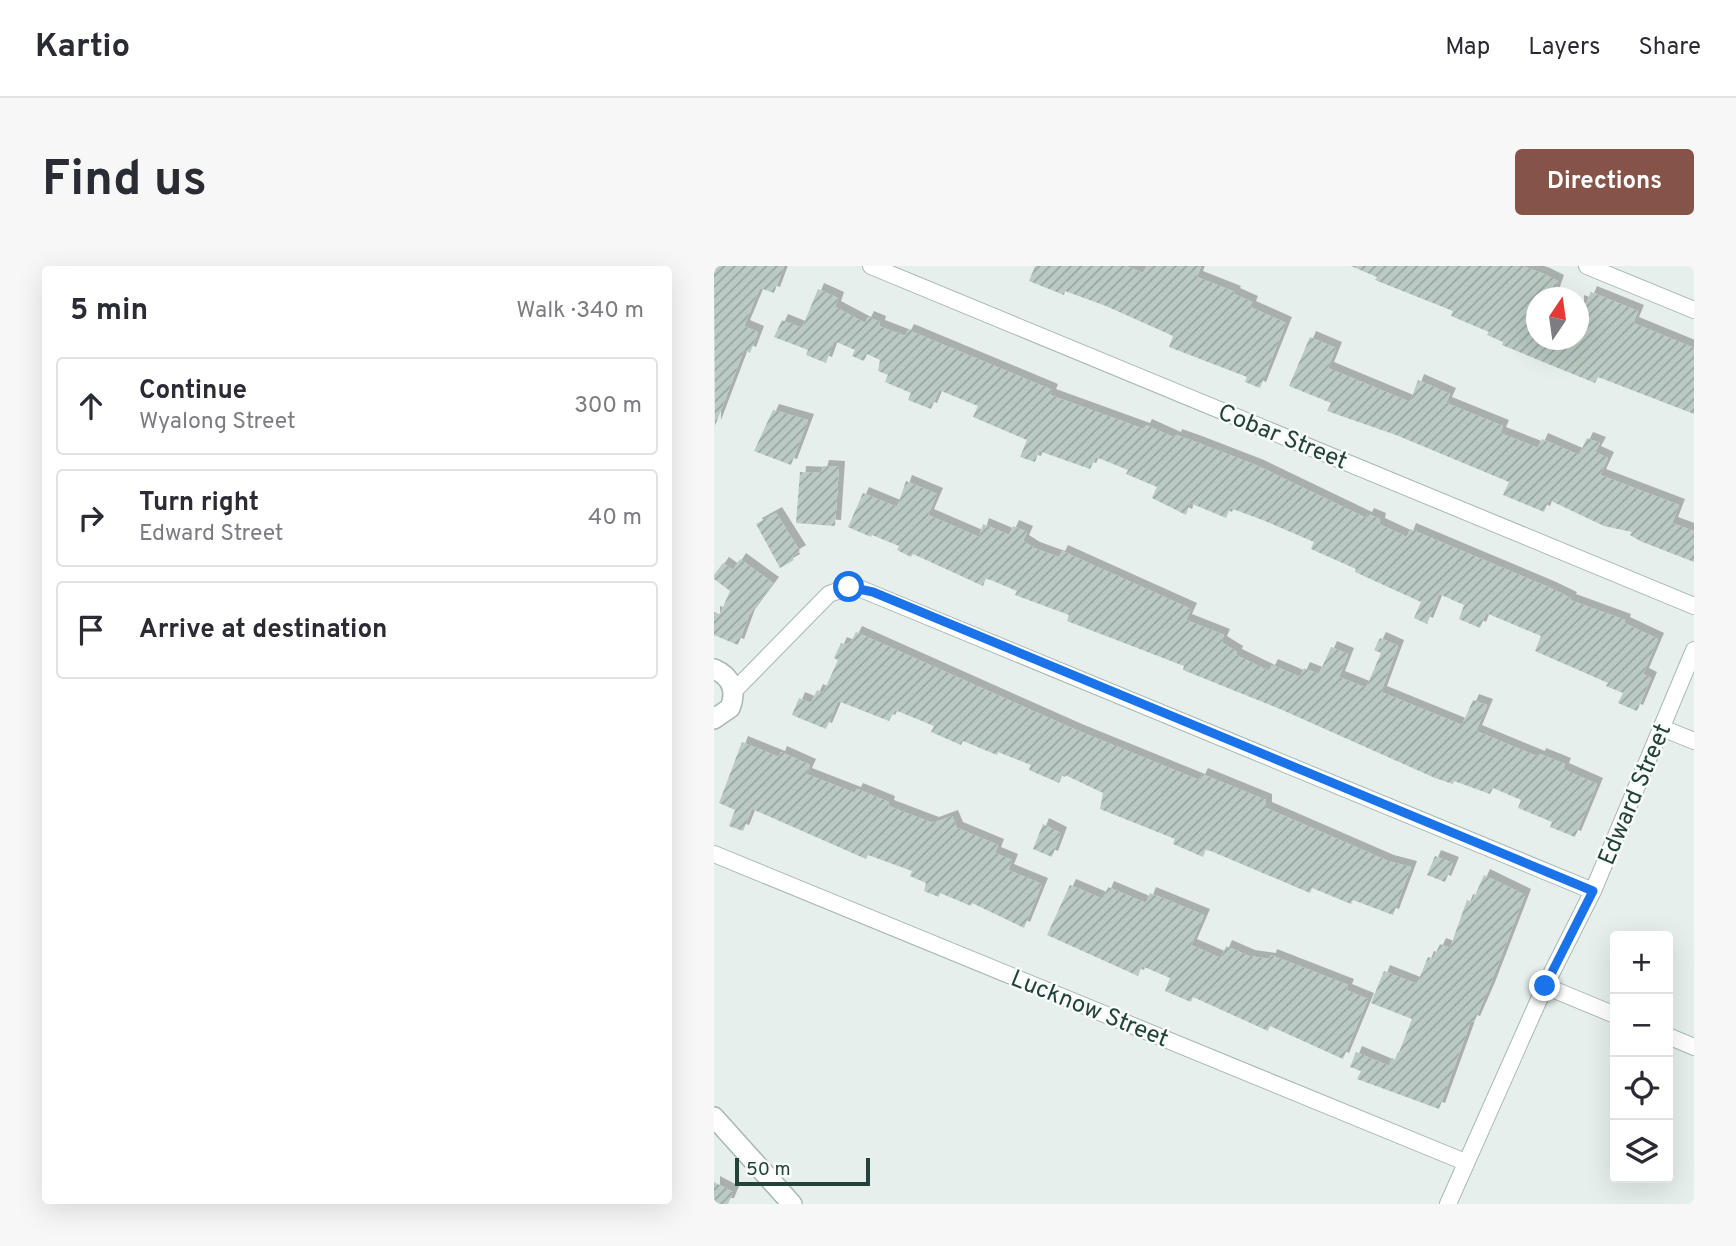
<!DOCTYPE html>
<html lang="en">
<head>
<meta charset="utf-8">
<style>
  body { margin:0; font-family:Overpass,sans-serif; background:#f7f7f7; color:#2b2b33 }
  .controls { position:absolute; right:21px; bottom:21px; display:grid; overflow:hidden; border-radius:7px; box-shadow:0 7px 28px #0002 }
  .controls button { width:63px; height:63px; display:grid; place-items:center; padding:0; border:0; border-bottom:2px solid #e1e1e2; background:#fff; color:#2b2b33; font:35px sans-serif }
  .compass { position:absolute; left:812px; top:21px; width:63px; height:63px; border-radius:50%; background:#fff; box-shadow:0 7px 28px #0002; rotate:13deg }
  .scale { position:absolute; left:21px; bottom:18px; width:135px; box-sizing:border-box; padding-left:7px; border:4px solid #24423a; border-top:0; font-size:19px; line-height:24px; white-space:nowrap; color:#24423a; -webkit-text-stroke:5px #f7fbf9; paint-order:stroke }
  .stop { position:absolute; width:21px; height:21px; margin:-16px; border:5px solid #1a73e8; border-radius:50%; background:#fff }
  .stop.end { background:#1a73e8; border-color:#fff; box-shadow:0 2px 7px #0008 }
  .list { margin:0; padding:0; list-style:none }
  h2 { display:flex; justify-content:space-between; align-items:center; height:91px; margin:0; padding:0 28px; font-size:30px }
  h2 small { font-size:23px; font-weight:400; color:#7c7c81 }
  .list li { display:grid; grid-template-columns:46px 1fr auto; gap:21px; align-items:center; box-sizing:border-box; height:98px; margin:0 14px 14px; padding:0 14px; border:2px solid #e1e1e2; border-radius:7px }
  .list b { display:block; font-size:26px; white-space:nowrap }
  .list p { margin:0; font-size:23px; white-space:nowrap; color:#7c7c81 }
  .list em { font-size:23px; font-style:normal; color:#7c7c81 }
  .icon { flex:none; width:38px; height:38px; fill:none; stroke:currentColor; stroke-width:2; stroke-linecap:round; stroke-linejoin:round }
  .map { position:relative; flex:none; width:980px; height:938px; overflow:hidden; border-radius:7px }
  header { display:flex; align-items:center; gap:42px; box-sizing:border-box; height:98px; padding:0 35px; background:#fff; border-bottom:2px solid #e1e1e2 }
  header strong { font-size:33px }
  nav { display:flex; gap:38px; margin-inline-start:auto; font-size:24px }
  .intro { display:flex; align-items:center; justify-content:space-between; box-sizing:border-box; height:168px; padding:0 42px }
  h1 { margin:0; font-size:49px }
  .button { padding:18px 32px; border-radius:7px; background:#855347; color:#fff; font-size:24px; font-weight:700 }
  main { display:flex; gap:42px; padding:0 42px }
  aside { flex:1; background:#fff; border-radius:7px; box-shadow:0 7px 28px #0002 }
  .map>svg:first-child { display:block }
  .building { fill:url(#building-hatch); filter:url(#shadow) }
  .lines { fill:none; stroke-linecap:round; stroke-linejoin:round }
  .minor-casing { stroke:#a8b8b2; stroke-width:18 }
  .tertiary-casing { stroke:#a8b8b2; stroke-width:22 }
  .minor { stroke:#fff; stroke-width:16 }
  .tertiary { stroke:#fff; stroke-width:19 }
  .route { stroke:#1a73e8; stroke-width:9 }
  .labels { text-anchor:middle; stroke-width:5; stroke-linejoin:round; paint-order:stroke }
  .street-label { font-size:24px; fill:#24423a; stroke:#f7fbf9 }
</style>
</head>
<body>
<header>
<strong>Kartio</strong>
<nav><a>Map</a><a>Layers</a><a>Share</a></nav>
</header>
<div class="intro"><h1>Find us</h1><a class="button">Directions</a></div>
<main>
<aside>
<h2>5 min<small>Walk · 340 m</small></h2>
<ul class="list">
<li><svg class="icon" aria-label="ahead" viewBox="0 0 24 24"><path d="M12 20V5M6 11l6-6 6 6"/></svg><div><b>Continue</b><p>Wyalong Street</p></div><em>300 m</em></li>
<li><svg class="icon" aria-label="right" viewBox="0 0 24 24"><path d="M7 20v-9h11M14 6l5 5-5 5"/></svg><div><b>Turn right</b><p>Edward Street</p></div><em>40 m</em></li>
<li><svg class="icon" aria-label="arrive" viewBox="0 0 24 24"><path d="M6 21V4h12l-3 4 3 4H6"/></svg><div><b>Arrive at destination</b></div></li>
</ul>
</aside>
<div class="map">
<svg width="980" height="938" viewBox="0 0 980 938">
  <defs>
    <pattern id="building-hatch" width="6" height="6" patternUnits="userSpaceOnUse" patternTransform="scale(1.75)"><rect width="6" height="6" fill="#bbcac4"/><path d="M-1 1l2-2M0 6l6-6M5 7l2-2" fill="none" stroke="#98a6a0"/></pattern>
    <filter id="shadow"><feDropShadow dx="6" dy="-6" stdDeviation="0" flood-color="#0004"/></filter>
  </defs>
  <rect width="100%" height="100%" fill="#e6efeb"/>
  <!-- building -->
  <path class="building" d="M3 0H70L60 27 46 22 30 60 44 66 36 87 30 84 1 160 0 7Z
    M321 0H412L429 7 433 0H487L483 11 521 26 520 28 538 36 536 41 572 57 546 122 531 116 533 111 455 81 459 70 392 40 351 25 350 29 315 15Z
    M637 0H808L830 8 844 15 838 32H822V74H864V35L872 38 877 26 924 45 919 57 980 82V148L884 111 881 117 788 79 789 76 773 69 775 66 737 50 739 45 661 14 663 11Z
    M104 23 124 32 121 41 151 57 154 51 166 56 165 60 191 70 194 64 338 124 336 129 430 163 432 159 461 172 462 169 482 176 544 200 652 252 654 248 666 253 665 258 693 271 696 263 834 321 857 332 856 334 911 354 910 357 944 373 929 408 937 412 923 445 904 437 909 427 892 420 894 417 821 385 827 370 772 347 766 362 745 353 750 339 725 328 713 358 700 352 707 336 641 306 642 303 597 283 600 276 551 255 516 242 512 252 476 237 472 249 438 232 443 221 412 208 414 204 382 191 376 203 325 185 321 196 306 191 313 174 259 151 264 140 225 124 217 143 194 134 197 127 171 116 174 109 164 105 166 94 153 88 150 95 138 90 141 84 120 75 112 97 92 89 94 84 60 71 68 54 88 62Z
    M596 71 622 82 614 102 696 136 704 114 736 128 732 137 789 160 786 167 824 182 828 173 865 189 873 172 886 177 881 186 894 192 886 209 965 239 958 257 980 265V296L926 275 916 269 918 266 890 260 835 234 830 246 789 229 795 216 682 169 613 145 617 137 575 120Z
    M59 144 94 154 77 199 40 185Z
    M109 200 125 201 121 260 82 257 86 206 107 207Z
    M192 215 223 228 214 249 265 271 269 258 295 269 299 260 313 266 309 275 320 282 345 291 348 285 477 343 472 354 510 369 507 376 523 386 522 389 555 405 558 399 586 411 590 402 605 408 617 381 634 388 625 411 652 422 667 387 660 384 666 372 684 380 667 426 748 459 759 434 773 439 762 465 825 491 826 488 851 498 849 503 883 518 861 571 836 561 838 556 804 542 807 534 779 522 776 528 740 515 739 518 721 512 566 443 469 404 470 400 353 355 355 349 301 329 303 325 272 312 269 320 199 288 197 291 183 284 185 280 158 269 157 271 134 261 149 227 183 241Z
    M62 247 86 285 78 290 80 294 66 302 42 258Z
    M26 293 59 317 35 349 24 379 0 369V346L6 348 16 325 0 313V309L9 297 19 304Z
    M142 366 362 464 485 514 488 508 552 534V542L674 595 697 601 679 649 639 634 637 638 598 622 596 627 492 583 489 591 459 578 461 573 386 543 389 527 349 508 345 517 315 504 317 499 284 486 283 489 249 475 247 479 217 466 220 460 181 444 175 455 124 435 112 463 78 449 85 432 97 437 103 424 109 427 124 394 120 392 127 377 132 379 137 376Z
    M28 476 65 491 67 486 96 499 92 508 141 527 143 523 175 536 174 540 219 557 238 550 243 562 284 579 281 587 298 594 294 604 328 618 310 662 258 637 257 640 226 627 225 631 210 625 212 617 196 610 198 605 154 589 152 593 38 543 29 565 15 560 21 544 5 537Z
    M329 558 347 567 338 591 319 583Z
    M721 590 739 597 731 616 713 609Z
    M770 609 811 629 775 722 760 756 757 755 725 843 643 813 647 805 636 801 642 786 675 800 678 792 682 794 698 753 657 737 670 705 703 718 714 691 719 693 726 678 736 682 753 634 758 636Z
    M356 619 389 633 394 621 432 637 436 627 490 649 477 679 507 692 512 680 535 690 556 693 557 689 634 719 632 724 654 733 629 793 556 760 554 765 479 731 477 736 451 725 456 712 428 700 424 710 333 669Z
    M0 916 19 926 14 938H0Z"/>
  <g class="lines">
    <!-- minor casing -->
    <g class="minor-casing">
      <path id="minor" d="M157 0 980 340
        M873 0 980 44
        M19 426 115 328 135 321 147 323 879 625
        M948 462 980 475
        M0 588 751 896
        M831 720 901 749
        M954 770 980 781
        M734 938 831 720 879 625 980 384"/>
    </g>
    <!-- tertiary casing -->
    <g class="tertiary-casing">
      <path id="tertiary" d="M0 403C17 410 23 425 16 442L0 453
        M0 851 78 938"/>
    </g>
    <!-- minor -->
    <use href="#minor" class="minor"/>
    <!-- tertiary -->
    <use href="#tertiary" class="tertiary"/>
  </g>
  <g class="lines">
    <!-- route -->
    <path class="route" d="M135 321 159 326 879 625 831 720"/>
  </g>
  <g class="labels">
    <!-- street labels -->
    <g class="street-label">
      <text transform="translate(569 170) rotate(22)" y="8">Cobar Street</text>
      <text transform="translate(920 528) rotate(-67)" y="8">Edward Street</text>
      <text transform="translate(376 742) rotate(22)" y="8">Lucknow Street</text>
    </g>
  </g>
</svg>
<div class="controls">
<button>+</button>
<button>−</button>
<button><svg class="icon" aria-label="locate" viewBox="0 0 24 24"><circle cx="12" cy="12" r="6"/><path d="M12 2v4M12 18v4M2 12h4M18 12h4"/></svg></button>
<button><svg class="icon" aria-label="layers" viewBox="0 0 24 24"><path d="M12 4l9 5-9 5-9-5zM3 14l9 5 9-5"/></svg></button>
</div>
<svg class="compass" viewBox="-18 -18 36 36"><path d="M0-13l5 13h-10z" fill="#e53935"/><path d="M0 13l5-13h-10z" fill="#7c7c81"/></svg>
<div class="scale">50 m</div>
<div class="stop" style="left:135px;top:321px"></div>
<div class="stop end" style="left:831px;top:720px"></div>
</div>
</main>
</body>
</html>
